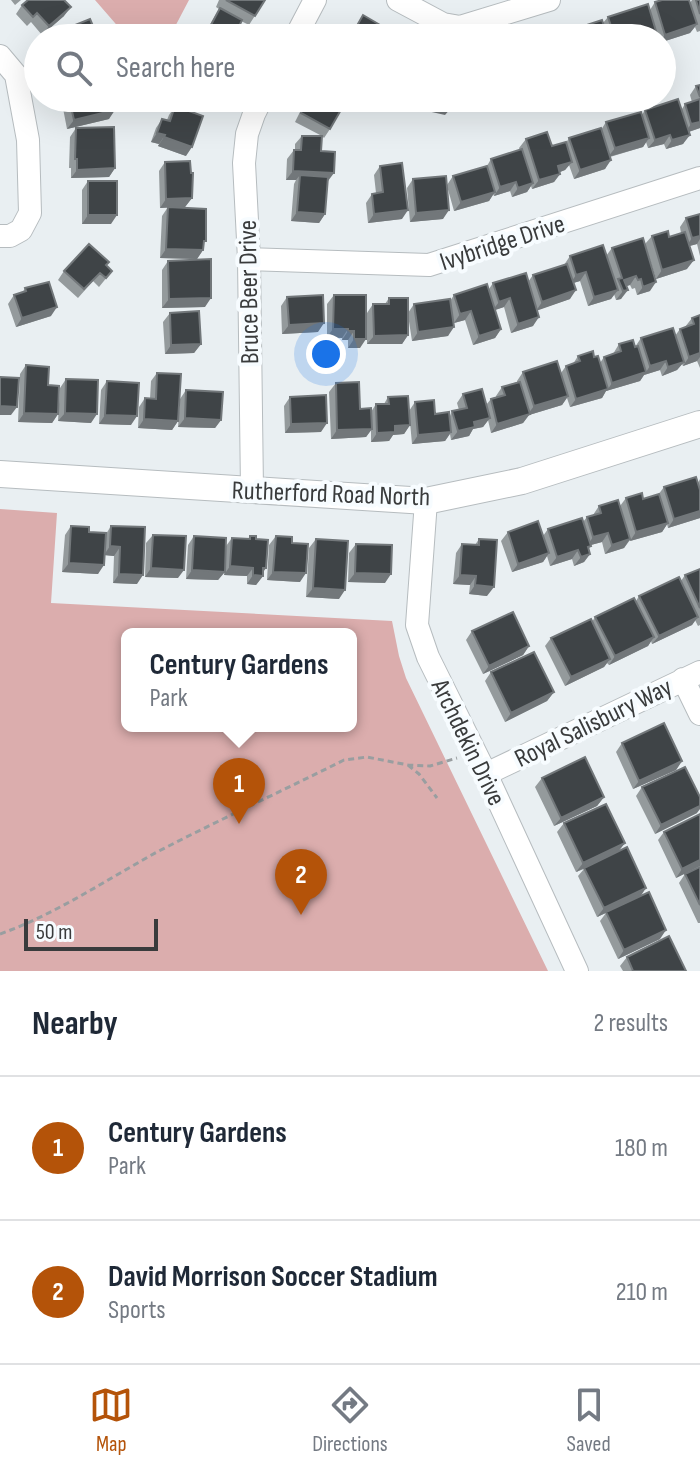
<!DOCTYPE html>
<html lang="en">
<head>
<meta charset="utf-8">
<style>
  body { margin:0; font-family:"Sofia Sans Condensed",sans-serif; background:#f2f2f3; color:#1f2937 }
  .scale { position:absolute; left:24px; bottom:20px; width:134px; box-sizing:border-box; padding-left:8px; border:4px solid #393b3c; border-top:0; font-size:22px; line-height:28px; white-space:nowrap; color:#393b3c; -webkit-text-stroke:6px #f7fcff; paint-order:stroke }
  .you { position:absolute; left:326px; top:354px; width:28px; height:28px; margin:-20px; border:6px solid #fff; border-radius:50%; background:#1a73e8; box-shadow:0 0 0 12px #1a73e833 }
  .badge { display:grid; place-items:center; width:52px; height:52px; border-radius:50%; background:#b45309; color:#fff; font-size:26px; font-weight:700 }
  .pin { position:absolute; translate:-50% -66px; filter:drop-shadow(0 2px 4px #0008) }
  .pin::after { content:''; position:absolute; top:42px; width:28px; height:24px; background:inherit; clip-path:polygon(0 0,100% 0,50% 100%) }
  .popup { position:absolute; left:121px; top:628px; width:236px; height:104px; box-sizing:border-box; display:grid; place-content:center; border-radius:12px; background:#fff; filter:drop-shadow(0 2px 6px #0005); font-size:26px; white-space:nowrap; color:#747a83 }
  .popup b { font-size:30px; color:#1f2937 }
  .popup::after { content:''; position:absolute; left:50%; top:100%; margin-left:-16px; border:16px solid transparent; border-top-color:#fff }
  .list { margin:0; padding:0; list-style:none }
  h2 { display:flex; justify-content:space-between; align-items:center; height:104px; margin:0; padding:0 32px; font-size:34px }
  h2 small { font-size:26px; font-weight:400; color:#747a83 }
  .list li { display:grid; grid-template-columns:52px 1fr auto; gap:24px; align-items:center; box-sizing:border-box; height:144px; padding:0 32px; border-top:2px solid #e0e1e3 }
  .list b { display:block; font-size:30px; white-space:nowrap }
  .list p { margin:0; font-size:26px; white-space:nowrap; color:#747a83 }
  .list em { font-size:26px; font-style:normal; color:#747a83 }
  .icon { flex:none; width:44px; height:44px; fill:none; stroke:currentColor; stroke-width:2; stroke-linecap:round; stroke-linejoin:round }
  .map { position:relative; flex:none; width:700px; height:971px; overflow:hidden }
  .search { position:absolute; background:#fff; box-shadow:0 8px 32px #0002; left:24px; right:24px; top:24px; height:88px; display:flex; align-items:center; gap:20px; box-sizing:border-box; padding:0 28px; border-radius:44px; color:#747a83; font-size:30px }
  .sheet { height:392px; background:#fff }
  nav { display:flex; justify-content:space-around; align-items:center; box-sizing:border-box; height:112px; border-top:2px solid #e0e1e3; background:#fff; font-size:22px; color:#747a83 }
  nav a { display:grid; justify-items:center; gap:4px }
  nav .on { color:#b45309 }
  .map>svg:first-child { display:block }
  .green { fill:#dbadad; fill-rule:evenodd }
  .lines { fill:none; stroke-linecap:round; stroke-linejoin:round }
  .minor-casing { stroke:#b6bcbf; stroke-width:24 }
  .tertiary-casing { stroke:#b6bcbf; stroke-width:28 }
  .path { stroke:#999ea0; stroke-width:3; stroke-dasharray:6 4; stroke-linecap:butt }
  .minor { stroke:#fff; stroke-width:22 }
  .tertiary { stroke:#fff; stroke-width:26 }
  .wall { fill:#949a9c }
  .shaded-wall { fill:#72777a }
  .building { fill:#3f4447; stroke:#72777a; stroke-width:2 }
  .labels { text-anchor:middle; stroke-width:8; stroke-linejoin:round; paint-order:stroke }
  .street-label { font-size:26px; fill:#393b3c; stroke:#f7fcff }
</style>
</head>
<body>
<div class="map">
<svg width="700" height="971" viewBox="0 0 700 971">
  <rect width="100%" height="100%" fill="#e9eff2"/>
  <!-- green -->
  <path class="green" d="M95 0H189L169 38H128Z
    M0 509 57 513 51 603 392 621 399 656 406 678 548 971H0ZM127 634H351V726H127Z"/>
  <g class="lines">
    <!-- minor casing -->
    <g class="minor-casing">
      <path id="minor" d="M398 0 443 24 460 27 549 0
        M295 38 315 0
        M0 56 16 75 28 140 30 213 21 230 10 236H0
        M249 259 429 265 700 178
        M252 490 249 259 244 163 247 134 254 114 262 98
        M426 501 417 625 428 657 486 774 577 971
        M683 679 700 714
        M486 774 700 672"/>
    </g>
    <!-- tertiary casing -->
    <g class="tertiary-casing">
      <path id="tertiary" d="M0 474 426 501 522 481 700 424"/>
    </g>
    <!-- path -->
    <path class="path" d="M408 765 419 774 437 798
      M0 934C56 914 106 880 157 852 219 820 282 791 344 760L367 757 408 765 430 766 457 758"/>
    <!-- minor -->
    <use href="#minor" class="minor"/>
    <!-- tertiary -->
    <use href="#tertiary" class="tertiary"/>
  </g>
  <!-- wall -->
  <path class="wall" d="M11 0H21L15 5Z
    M219 0H265L249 25 241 21 234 38H202L219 9 216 7Z
    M692 0H700V31L697 32 695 27 690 33 662 42V38H558L562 33 603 23 608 17 650 10 655 2 690 3Z
    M22 5 64 16 42 35 31 22 27 26 16 14Z
    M700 85V128L689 132 683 144 666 149 664 144 648 148 646 142 643 147 610 157 605 169 574 179 569 165 565 170 560 172V174L554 182 532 189 531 186 527 192 512 197 510 191 494 196 493 194 489 201 454 211 447 186 443 219 410 222 407 188 413 179 447 185 453 176 487 166 491 159 520 150 519 148 526 139 552 146 566 143 569 138 601 130 606 122 642 115 645 110 682 109 685 104 692 102 690 95 696 86Z
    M61 98H113L109 119 67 129Z
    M182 98H216L207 112Z
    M307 98H357L351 107 344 103 330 129 324 138 322 136 321 151 328 181 325 214 319 223 291 221 294 184 296 180H286L287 159 294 150H295V144L302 136H322L295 122Z
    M468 98H513L510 102 470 109Z
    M175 106 186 156 158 146 159 144 151 142 156 128 162 119 167 120 169 115Z
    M76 128 115 168 109 177 71 178V168H69L70 137Z
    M165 162 192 198 185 207H174L203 245V250L197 259 160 258 162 216 168 207 160 208 159 171Z
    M380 166 402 219 368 223 366 203 372 194 376 193 374 175Z
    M88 181 111 224H82V190Z
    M700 214V256L697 244 689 246 687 269 656 279 645 244 652 236 669 237 681 233 680 227 686 218Z
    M643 238 650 291 637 295 635 288 632 289 630 285 626 286 621 299 616 300 614 294 611 299 588 306 580 281 573 283 570 299 537 310 533 326 511 333 504 307 495 310 501 329 495 338 473 345 465 320 454 323 453 319 448 336 412 341 408 315V335L402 344H367V313L373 304H385L389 298 408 313 414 304 450 301 454 295 489 289 493 283 528 282 533 275 564 265 570 256H606L612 248Z
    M168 261 205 307 162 308V270Z
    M106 265 112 271 99 287 93 281 78 298 58 280 64 271Z
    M25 288 51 316 16 327 8 304 14 295 23 292Z
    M334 295H366L360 348H348V340H342V338L327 337V304Z
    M287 297 318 332 282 334 281 306Z
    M170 313 201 344 194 353 165 354 163 322Z
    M700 315V368L697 361 683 366 682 364 677 370 662 376 660 370 644 375 640 381 606 391 602 398 570 407 567 398 562 405 529 415 523 423 491 433 488 420 483 427 473 429 469 436 451 440 450 434 445 441 412 444 409 411 415 402 435 414 450 416 452 411 459 410 457 403 463 394 486 405 491 399 496 397V396L502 387 517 382V381L523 372 561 373 566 366 573 364 578 356 594 357 600 363 604 357 613 354 619 344 635 347 641 338 675 336 680 329 685 327 692 318Z
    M26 365 48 385 58 414 52 423 18 422 20 374Z
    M157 373 178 421 172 430 138 428 139 407 145 398 150 399 151 381Z
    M66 379 91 423 58 421 60 388Z
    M107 381 131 425 99 424 101 390Z
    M336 383 360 409 371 412 376 404H384L388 397 410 425 404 434 393 435 389 441 371 442V430L366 437 331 439 329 392Z
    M186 390 221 420 215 428 178 427 180 399Z
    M290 397 321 432 285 433 284 406Z
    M700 479V518L668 528 667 524 662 532 630 541V540L624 548 605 554 602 542 591 545 589 549 590 554 584 562 574 566 572 559 550 566 547 556 543 562 512 572 501 541 508 532 543 536 548 529 583 522 587 517 593 515 599 506H620L626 498 643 499 658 495 664 487 698 483Z
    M71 526 89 532 106 534 111 526 137 584 113 583 114 556 104 555 98 574 62 572 65 535Z
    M153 535 178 578 145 577 146 543Z
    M194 536 226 546 232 538 248 539 250 536 256 539 266 568 263 572V576L256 585 247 584V576L224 575V572L218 580 186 579 188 545Z
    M276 536 292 543 300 582 267 580 269 545Z
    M316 539 339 599 306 597 309 548Z
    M479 539 487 596 469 594 470 585 453 584 456 553 462 544 475 545Z
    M356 544 385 583 348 582 349 553Z
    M700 569V625L698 626 695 620 692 625 652 644 651 641 648 646 609 665 607 663 604 667 565 686 545 646 551 638 592 622 595 617 636 601 639 596 681 581 685 575Z
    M472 631 529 646 523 655 483 674 466 640Z
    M491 672 554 692 547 701 505 722 485 681Z
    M622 743 682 761 676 770 633 789 616 752Z
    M542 778 604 797 597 806 554 826 535 787Z
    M642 787 697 813 655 834 636 796Z
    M564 823 619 851 660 939 618 959 600 921 606 913 597 917 578 876 584 869 576 872 557 832Z
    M664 832 700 866 676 878 658 840Z
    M700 867V923H698L679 883 685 874Z
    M627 957 686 971H623L620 966Z"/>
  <!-- shaded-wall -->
  <path class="shaded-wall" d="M71 7 64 16 42 35 49 26Z
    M697 24 690 33 662 42V39L665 35Z
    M411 98H414L452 107 445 115 405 106Z
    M489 98H513L510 102 470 109 476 100Z
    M115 110 109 119 67 129 74 120Z
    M700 122V128L685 133 691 124Z
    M157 133 165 135 159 144 151 142Z
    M670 135 664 144 648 148 655 140Z
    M690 135 683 144 666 149 672 140Z
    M164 137 192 147 186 156 158 146Z
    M649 138 643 147 608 157 615 148Z
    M611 160 605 169 574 179 580 170Z
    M572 162 565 170 552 175 558 166Z
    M115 168 109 177 71 178 77 170Z
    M293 171 334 173 328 181 299 180 300 175 296 180H286Z
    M560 174 554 182 532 189 539 180Z
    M516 182 510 191 494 196 500 187Z
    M533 183 527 192 512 197 518 188Z
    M495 192 489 201 454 211 461 202Z
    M192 198 185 207 160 208 166 199Z
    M408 210 402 219 368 223 374 214Z
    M449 210 443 219 410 222 416 213Z
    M297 212 325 214 319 223 291 221Z
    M88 215H117L111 224H82Z
    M700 236V239L697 244 686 247 692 238Z
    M166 249 203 250 197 259 160 258Z
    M694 260 687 269 656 279 662 270Z
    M586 272 580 281 570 284 576 275Z
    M636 276 630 285 621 288 624 280Z
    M656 282 650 291 637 295 643 287Z
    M576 290 570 299 536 311 542 302Z
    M618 290 611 299 588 306 594 297Z
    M628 290 621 299 616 300 623 291Z
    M211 298 205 307 162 308 169 299Z
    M510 298 504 307 492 311 499 302Z
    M57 307 51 316 16 327 22 318Z
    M471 311 465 320 454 323 460 314Z
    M539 317 533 326 511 333 518 324Z
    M324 323 318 332 282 334 289 325Z
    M454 327 448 336 412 341 418 332Z
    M333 329H348L342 338 327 337Z
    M501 329 495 338 473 345 479 336Z
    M348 331H354L348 340H342Z
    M408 335 402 344H367L374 336Z
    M354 339H366L360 348H348Z
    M201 344 194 353 165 354 171 345Z
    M700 353V357L697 361 683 366 689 357Z
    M666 361 660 370 644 375 640 381 606 391 602 398 570 407 576 399 608 389 612 383 646 372 650 366Z
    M684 362 677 370 662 376 668 367Z
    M568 396 562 405 529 415 523 423 491 433 497 424 528 414 534 406Z
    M0 406 17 407 11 415H0Z
    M24 413 58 414 52 423 18 422Z
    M65 413 97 414 91 423 58 421Z
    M105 415 137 416 131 425 99 424Z
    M185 418 221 420 215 428 178 427Z
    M490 418 483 427 473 429 469 436 451 440 458 431 474 422Z
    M144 419 178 421 172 430 138 428Z
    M327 423 321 432 285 433 291 424Z
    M410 425 404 434 393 435 389 441 371 442 377 433 395 426Z
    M372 429 366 437 331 439 337 430Z
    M451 432 445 441 412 444 418 435Z
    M700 511V518L668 528 674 519Z
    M668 523 662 532 630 541 636 532Z
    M608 533 602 542 587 546 593 537Z
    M630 539 624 548 605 554 612 545Z
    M110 546 120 547 114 556 104 555Z
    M578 550 572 559 550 566 557 557Z
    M549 553 543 562 512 572 518 564Z
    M590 554 584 562 574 566 581 557Z
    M69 563 104 565 98 574 62 572Z
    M230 566 253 568 247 576 224 575Z
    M151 568 184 570 178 578 145 577Z
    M263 568H266L260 576H263L256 585 247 584 253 575Z
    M192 570 225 572 218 580 186 579Z
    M273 572 306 573 300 582 267 580Z
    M355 573 391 574 385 583 348 582Z
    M119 574 143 575 137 584 113 583Z
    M460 575 476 576 470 585 453 584Z
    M475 585 494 587 487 596 469 594Z
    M313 588 345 590 339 599 306 597Z
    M698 617 692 625 652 644 659 636Z
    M654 637 648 646 609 665 615 656Z
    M529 646 523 655 483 674 489 666Z
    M610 659 604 667 565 686 571 677Z
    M554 692 547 701 505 722 511 713Z
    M682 761 676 770 633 789 639 781Z
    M604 797 597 806 554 826 561 818Z
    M700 806V809L697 813 655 834 661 825Z
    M625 843 618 852 576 872 583 863Z
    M700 860V866L676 878 682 869Z
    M646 888 640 897 597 917 604 908Z
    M666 930 660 939 618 959 624 950Z"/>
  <!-- building -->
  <path class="building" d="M28 0H64L71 7 49 26 37 13 33 17 22 5Z
    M226 0H265L255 16Z
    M662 0H689L697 24 665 35 655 2Z
    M696 0H700V14Z
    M648 4 658 38H615L608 17Z
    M220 8 242 20 234 38H204Z
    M363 15 387 29 382 38H350Z
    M90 19 98 38H51L50 35Z
    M602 20 608 38H564L562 33Z
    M554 31 556 38H533Z
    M700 85V97L696 86Z
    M69 98H113L115 110 74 120Z
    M205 98H216L213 103Z
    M309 98H341L346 101 330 129 301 113Z
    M414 98H453L452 107Z
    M678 99 690 135 672 140 670 135 655 140 645 110Z
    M700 99V122L691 124 685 104Z
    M175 106 203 116 192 147 164 137 165 135 157 133 162 119 170 121Z
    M641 112 649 138 615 148 606 122Z
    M114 127 115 168 77 170V159H75L76 128Z
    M601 128 611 160 580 170 569 138Z
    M547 132 552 146 566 142 572 162 558 166 560 174 539 180 526 139Z
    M302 136H322L321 151 335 152 334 173 293 171 294 150H301Z
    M522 149 533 183 518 188 516 182 500 187 491 159Z
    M190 161 191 173H193L192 198 166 199 165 162Z
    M402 163 408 210 374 214 372 194 383 192 380 166Z
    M487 166 495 192 461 202 453 176Z
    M300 175 328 177 325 214 297 212Z
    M446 176 449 210 416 213 413 179Z
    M88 181H117V215H88Z
    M168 207 206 209V241H204L203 250 166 249Z
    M700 214V236L692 238 686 218Z
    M668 231 669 237 685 232 694 260 662 270 652 236Z
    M643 238 656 282 643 287 641 279 638 280 636 276 624 280 628 290 623 291 618 279 622 278 612 248Z
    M89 244 109 262 106 265 112 271 106 278 100 273 84 289 64 271Z
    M603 245 618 290 594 297 586 272 576 275 570 256Z
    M211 259V298L169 299 168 261Z
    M567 264 576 290 542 302 533 275Z
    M526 273 539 317 518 324 510 298 499 302 493 283Z
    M49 282 57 307 22 318 14 295 26 291 25 288Z
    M487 284 501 329 479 336 471 311 460 314 454 295Z
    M323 295 324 323 289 325 287 297Z
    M334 295H366V339H354V331H348V329H333Z
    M389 298H408V335L374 336 373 304H389Z
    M450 299 454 327 418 332 414 304Z
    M199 311 201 344 171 345 170 313Z
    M700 315V353L689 357 680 329 694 324 692 318Z
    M673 328 684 362 668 367 666 361 650 366 641 338Z
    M633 340 635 347 638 346 646 372 612 383 604 357 621 351 619 344Z
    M593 351 594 357 598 356 608 389 576 399 566 366 580 361 578 356Z
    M557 361 568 396 534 406 523 372Z
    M26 365 49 367 48 385 59 386 58 414 24 413Z
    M157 373 181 374 178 421 144 419 145 398 156 399Z
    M0 377 19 378 17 407 0 406Z
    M66 379 98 380 97 414 65 413Z
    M107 381 139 383 137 416 105 415Z
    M359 382 360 409 371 408 372 429 337 430 336 383Z
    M520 382 530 414 497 424 491 399 505 395 502 387Z
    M482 389 490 418 474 422 475 427 458 431 452 411 467 408 463 394Z
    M186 390 223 392 221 420 185 418Z
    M326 395 327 423 291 424 290 397Z
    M408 396 410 425 395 426V432L377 433 376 404H389L388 397Z
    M434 400 435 414 449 412 451 432 418 435 415 402Z
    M696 477 700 490V511L674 519 664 487Z
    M642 493 643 499 659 494 668 523 636 532 626 498Z
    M618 500 630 539 612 545 608 533 593 537 587 517 601 513 599 506Z
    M582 518 591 546 588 547 590 554 581 557 578 550 557 557 548 529Z
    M538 521 549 553 518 564 508 532Z
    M71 526 89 527V532L106 533 104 565 69 563Z
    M111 526 145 527 143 575 119 574 120 547 110 546Z
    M153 535 186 536 184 570 151 568Z
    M194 536 226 538 225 572 192 570Z
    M250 536H256V539L268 540 266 568H263V576L253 575V568L230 566 232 538 250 539Z
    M276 536 292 537V543L308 544 306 573 273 572Z
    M316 539 348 541 345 590 313 588Z
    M479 539 497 540 494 587 475 585 476 576 460 575 462 544 479 545Z
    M356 544 392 545 391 574 355 573Z
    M700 569V608L685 575Z
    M679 577 698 617 659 636 639 596Z
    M634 598 654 637 615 656 595 617Z
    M513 612 529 646 489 666 472 631Z
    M591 619 610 659 571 677 551 638Z
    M534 652 554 692 511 713 491 672Z
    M664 723 682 761 639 781 622 743Z
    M585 757 604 797 561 818 542 778Z
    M685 767 700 797V806L661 825 642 787Z
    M606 804 625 843 583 863 564 823Z
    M700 814V860L682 869 664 832Z
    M627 847 646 888 604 908 584 868Z
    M700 867V905L685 874Z
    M649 892 666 930 624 950 606 912Z
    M669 936 686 971H633L627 957Z"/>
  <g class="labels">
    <!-- street labels -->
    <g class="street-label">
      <text transform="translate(502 242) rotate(-18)" y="9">Ivybridge Drive</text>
      <text transform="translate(248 292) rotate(-91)" y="9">Bruce Beer Drive</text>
      <text transform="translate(331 493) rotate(2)" y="9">Rutherford Road North</text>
      <text transform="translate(593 722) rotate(-26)" y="9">Royal Salisbury Way</text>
      <text transform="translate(469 742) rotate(64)" y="9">Archdekin Drive</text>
    </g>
  </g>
</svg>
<div class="scale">50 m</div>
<div class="you"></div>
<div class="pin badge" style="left:239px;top:824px">1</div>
<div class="popup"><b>Century Gardens</b>Park</div>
<div class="pin badge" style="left:301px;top:915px">2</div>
<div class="search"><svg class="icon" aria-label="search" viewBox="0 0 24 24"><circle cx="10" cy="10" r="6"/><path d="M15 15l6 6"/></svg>Search here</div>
</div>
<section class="sheet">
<h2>Nearby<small>2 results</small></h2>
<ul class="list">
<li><span class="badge">1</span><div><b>Century Gardens</b><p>Park</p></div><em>180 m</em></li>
<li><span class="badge">2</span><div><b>David Morrison Soccer Stadium</b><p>Sports</p></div><em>210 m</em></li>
</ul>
</section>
<nav>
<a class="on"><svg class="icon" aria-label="map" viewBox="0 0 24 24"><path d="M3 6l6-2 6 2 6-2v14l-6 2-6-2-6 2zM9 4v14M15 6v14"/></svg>Map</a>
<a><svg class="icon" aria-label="directions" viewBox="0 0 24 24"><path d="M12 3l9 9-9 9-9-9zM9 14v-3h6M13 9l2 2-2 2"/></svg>Directions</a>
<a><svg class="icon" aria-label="saved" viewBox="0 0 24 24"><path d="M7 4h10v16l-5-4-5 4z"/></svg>Saved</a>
</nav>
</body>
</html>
